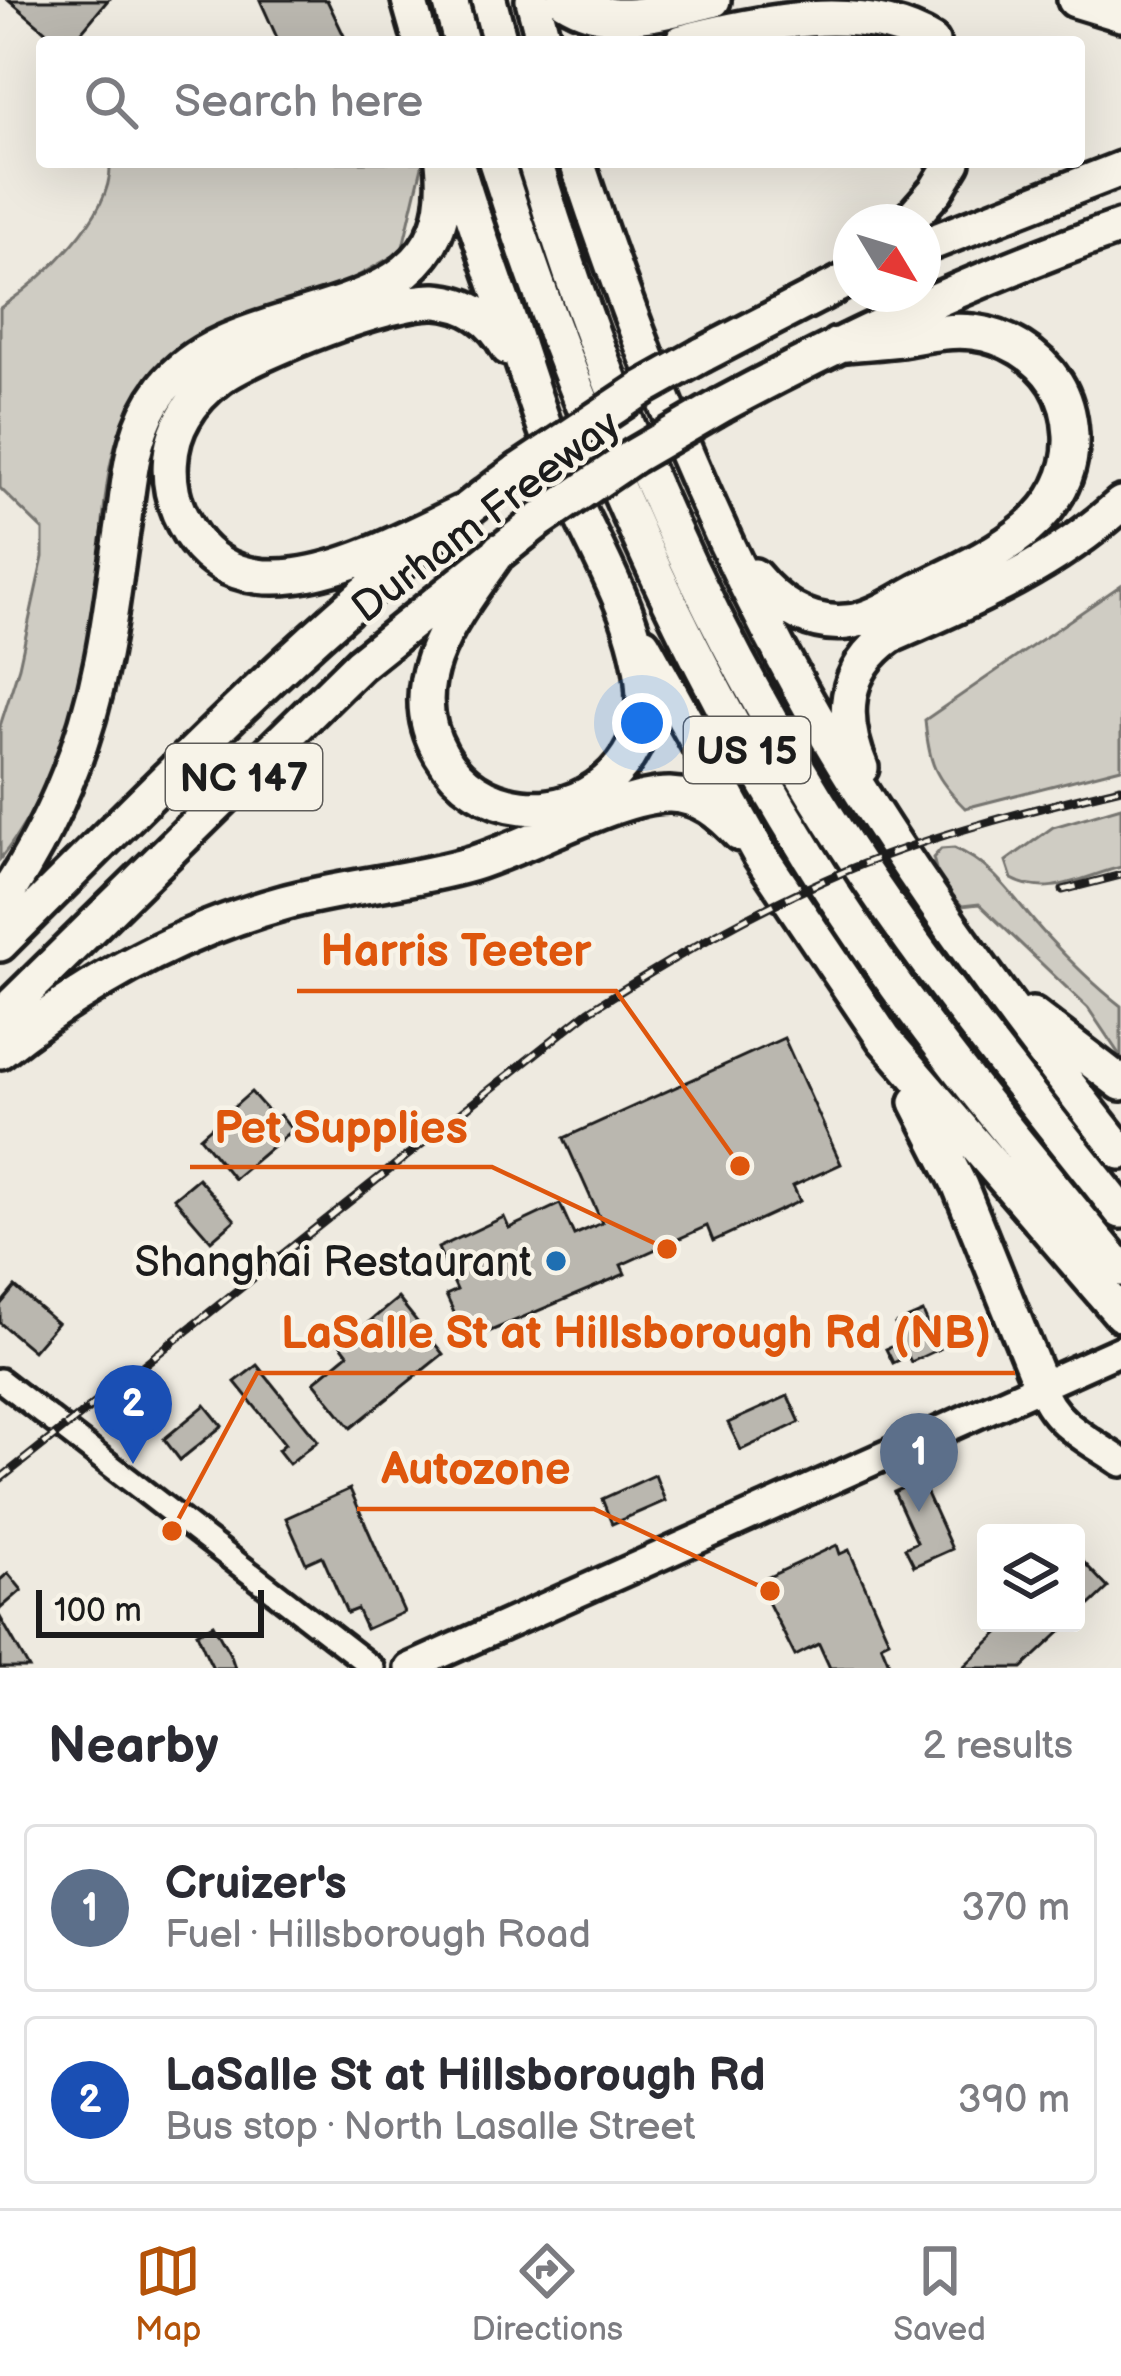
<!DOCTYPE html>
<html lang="en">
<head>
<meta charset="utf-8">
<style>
  body { margin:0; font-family:"Balsamiq Sans",sans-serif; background:#f7f7f7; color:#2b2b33 }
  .controls { position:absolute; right:36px; bottom:36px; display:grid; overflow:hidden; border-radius:12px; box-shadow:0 12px 48px #0002 }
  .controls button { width:108px; height:108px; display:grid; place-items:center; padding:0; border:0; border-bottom:3px solid #e1e1e2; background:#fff; color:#2b2b33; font:60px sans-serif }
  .compass { position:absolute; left:833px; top:204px; width:108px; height:108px; border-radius:50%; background:#fff; box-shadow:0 12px 48px #0002; rotate:128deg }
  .scale { position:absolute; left:36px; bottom:30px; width:228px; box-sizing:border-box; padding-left:12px; border:6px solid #1c1c1c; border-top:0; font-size:33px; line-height:42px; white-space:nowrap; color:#1c1c1c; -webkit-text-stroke:9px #f7f3e8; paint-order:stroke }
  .you { position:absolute; left:642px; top:723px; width:42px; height:42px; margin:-30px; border:9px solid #fff; border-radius:50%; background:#1a73e8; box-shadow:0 0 0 18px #1a73e833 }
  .badge { display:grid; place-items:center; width:78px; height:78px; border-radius:50%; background:#b45309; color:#fff; font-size:39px; font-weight:700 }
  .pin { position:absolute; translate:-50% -99px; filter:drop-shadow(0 3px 6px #0008) }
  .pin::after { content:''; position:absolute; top:63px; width:42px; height:36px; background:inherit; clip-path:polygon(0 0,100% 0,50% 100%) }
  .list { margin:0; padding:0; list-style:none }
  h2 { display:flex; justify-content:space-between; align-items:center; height:156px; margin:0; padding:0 48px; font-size:51px }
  h2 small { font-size:39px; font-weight:400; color:#7c7c81 }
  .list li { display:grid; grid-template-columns:78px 1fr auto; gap:36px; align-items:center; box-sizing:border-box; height:168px; margin:0 24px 24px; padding:0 24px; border:3px solid #e1e1e2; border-radius:12px }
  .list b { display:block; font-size:45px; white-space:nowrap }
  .list p { margin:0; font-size:39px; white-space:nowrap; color:#7c7c81 }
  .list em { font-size:39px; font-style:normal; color:#7c7c81 }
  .icon { flex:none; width:66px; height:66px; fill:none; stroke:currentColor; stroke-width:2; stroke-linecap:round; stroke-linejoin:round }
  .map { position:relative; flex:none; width:1121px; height:1668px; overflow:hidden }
  .search { position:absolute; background:#fff; box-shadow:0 12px 48px #0002; left:36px; right:36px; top:36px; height:132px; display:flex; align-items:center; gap:30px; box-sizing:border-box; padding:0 42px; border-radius:12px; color:#7c7c81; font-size:45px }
  .sheet { height:540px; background:#fff }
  nav { display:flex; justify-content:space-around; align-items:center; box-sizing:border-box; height:168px; border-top:3px solid #e1e1e2; background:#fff; font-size:33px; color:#7c7c81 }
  nav a { display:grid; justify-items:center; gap:6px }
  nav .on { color:#b45309 }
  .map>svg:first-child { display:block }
  .green { fill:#cfccc3; stroke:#767470; stroke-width:3 }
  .building { fill:#bab7af; stroke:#1c1c1c; stroke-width:3 }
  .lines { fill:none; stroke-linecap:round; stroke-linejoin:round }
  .minor-casing { stroke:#1c1c1c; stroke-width:30 }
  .major-casing { stroke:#1c1c1c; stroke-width:36 }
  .highway-casing { stroke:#1c1c1c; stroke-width:42 }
  .minor { stroke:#f7f3e8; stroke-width:21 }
  .major { stroke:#f7f3e8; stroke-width:27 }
  .highway { stroke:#f7f3e8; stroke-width:33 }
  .rail-casing { stroke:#1c1c1c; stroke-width:9 }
  .rail { stroke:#f7f3e8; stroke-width:4.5; stroke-dasharray:14; stroke-linecap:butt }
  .highway-bridge-casing { stroke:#1c1c1c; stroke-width:42; stroke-linecap:butt }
  .highway-bridge { stroke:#f7f3e8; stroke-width:33 }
  .poi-dot { fill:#1f6fb2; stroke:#f7f3e8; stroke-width:4.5 }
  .labels { text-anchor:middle; stroke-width:9; stroke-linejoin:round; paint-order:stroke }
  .shield { fill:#f7f3e8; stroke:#5e5c59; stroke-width:3 }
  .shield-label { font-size:39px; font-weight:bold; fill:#1c1c1c }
  .street-label { font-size:42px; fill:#1c1c1c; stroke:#f7f3e8 }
  .poi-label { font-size:42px; fill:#1c1c1c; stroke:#f7f3e8; text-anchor:end }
  .leader { fill:none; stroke:#de560d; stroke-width:4.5 }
  .callout-dot { fill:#de560d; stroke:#f7f3e8; stroke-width:4.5 }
  .callout-label { font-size:45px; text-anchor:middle; font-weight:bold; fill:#de560d; stroke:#f7f3e8; stroke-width:9; stroke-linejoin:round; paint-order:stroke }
</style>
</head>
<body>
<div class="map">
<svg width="1121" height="1668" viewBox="0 0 1121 1668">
  <rect width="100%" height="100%" fill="#eeeae0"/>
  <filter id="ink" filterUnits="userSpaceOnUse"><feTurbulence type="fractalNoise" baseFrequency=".00833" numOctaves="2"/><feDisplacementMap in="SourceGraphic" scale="24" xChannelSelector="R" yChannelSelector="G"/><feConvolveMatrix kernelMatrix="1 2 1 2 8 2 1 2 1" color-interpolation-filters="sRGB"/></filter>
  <g filter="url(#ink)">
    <!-- green -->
    <path class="green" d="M110 162H423L402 251C376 265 349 283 321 294 268 313 215 317 170 356 90 427 109 528 94 622 81 700 50 797 0 859V726L19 667 43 557V530L0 488V308C41 280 114 216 110 162Z
      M1121 585V768L965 808C934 777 929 763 925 720Z
      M1121 807V867C1084 876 1048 899 1012 879L1006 861 1053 827Z
      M954 848C995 865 1015 901 1044 933 1067 958 1094 985 1121 1006V1057L1088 1008 979 904 962 906 939 880 933 858 941 849Z"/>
    <!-- building -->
    <path class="building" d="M9 0H108L73 42H58Z
      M260 0H327L347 42H279Z
      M784 1038 841 1164 793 1186 800 1201 713 1241 707 1226 621 1265 625 1274 467 1341 446 1295 457 1290 438 1248 504 1217 509 1228 560 1204 574 1235 602 1223 564 1138Z
      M251 1092 275 1119 280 1115 292 1130 234 1179 200 1137Z
      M198 1178 235 1220 211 1241 174 1198Z
      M15 1287 57 1323 33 1351 0 1323V1305Z
      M398 1298 443 1354 351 1428 314 1382 348 1354 341 1345Z
      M923 1312 939 1349 911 1362 908 1356 893 1363 886 1349 902 1342 895 1324Z
      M257 1365 318 1441 289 1464 278 1450 285 1444 235 1382Z
      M788 1396 800 1422 741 1450 728 1423Z
      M205 1405 222 1426 180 1460 164 1439Z
      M655 1475 665 1501 612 1524 602 1499Z
      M921 1480 952 1549 914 1566 905 1548 917 1542 894 1492Z
      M350 1489 404 1612 366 1629 357 1609 347 1613 322 1556 306 1563 286 1518Z
      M837 1545 840 1554 849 1550 889 1640 881 1644 891 1668H830L819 1644 795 1656 758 1582Z
      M1076 1554 1108 1588 1076 1618Z
      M8 1573 22 1590 0 1609V1580Z
      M0 1617 29 1668H0Z
      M1009 1623H1070L1022 1668H962Z
      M213 1624 231 1656 235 1668H213L207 1656 197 1633Z"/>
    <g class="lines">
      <!-- minor casing -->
      <g class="minor-casing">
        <path id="minor" d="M0 1380 373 1668"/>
      </g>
      <!-- major casing -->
      <g class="major-casing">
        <path id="major" d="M1041 1386C1051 1423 1091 1441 1121 1462
          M409 1668 1121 1350"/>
      </g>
      <!-- highway casing -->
      <g class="highway-casing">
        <path id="highway" d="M409 0 421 42
          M450 0 461 42
          M489 0 500 42
          M533 0 544 42
          M565 0C612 30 663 11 713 0
          M1075 0 1121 14
          M682 42C760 22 863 0 932 42
          M456 162C472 218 492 271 511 326 528 378 544 430 565 481 595 552 644 623 644 702 644 766 583 815 522 807 488 803 458 784 441 754 397 679 459 610 500 550
          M496 162C574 405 674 639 809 856 898 1001 1013 1139 1121 1269
          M535 162C607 402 710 638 847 847 930 974 1027 1092 1121 1211
          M577 162C643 361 721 555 827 736 914 883 1016 1019 1121 1152
          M908 222 936 190 953 162
          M923 246 1121 169
          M702 355 851 278
          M722 405C851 336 983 275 1121 227
          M460 513C379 551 233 636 179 513 166 483 167 445 184 417 193 401 207 387 221 377 259 351 391 299 436 301 468 303 493 320 508 348
          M754 576C778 605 808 626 847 622 873 620 900 600 922 589 986 558 1075 521 1071 435 1070 417 1066 399 1056 383 1038 355 1006 336 973 332 948 329 925 335 901 339 880 342 858 342 837 345
          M643 644 760 855 884 1039 1121 1314
          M861 768C840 718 842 670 890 636 973 600 1053 566 1121 504
          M0 904C50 831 85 748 102 661 111 616 116 570 123 525 130 475 131 430 163 388 241 286 463 341 443 162
          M0 944C167 779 328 609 518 471
          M1032 1015 1121 1083
          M0 1017 360 664 537 522
          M0 1051C85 984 178 932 283 903 345 886 410 882 471 864 526 848 620 794 670 795 701 796 720 813 740 834
          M917 1102 960 1186 1041 1386"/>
      </g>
      <!-- minor -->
      <use href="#minor" class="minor"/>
      <!-- major -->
      <use href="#major" class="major"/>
      <!-- highway -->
      <use href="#highway" class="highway"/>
      <!-- rail casing -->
      <g class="rail-casing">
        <path id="rail" d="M1063 890 1121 875
          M0 1479 589 1011C672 958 756 909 848 870 935 834 1029 810 1121 788"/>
      </g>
      <!-- rail -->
      <use href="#rail" class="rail"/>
      <!-- highway-bridge casing -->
      <g class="highway-bridge-casing">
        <path id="highway-bridge" d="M518 471 643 388 702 355
          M537 522 634 456 722 405"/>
      </g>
      <!-- highway-bridge -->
      <use href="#highway-bridge" class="highway-bridge"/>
    </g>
  </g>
  <!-- markers -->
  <circle class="poi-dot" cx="556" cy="1261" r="12"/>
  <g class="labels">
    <!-- shield labels -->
    <g class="shield">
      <rect x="684" y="717" width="126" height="66" rx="9"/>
      <rect x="166" y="744" width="156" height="66" rx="9"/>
    </g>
    <g class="shield-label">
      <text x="747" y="764">US 15</text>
      <text x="244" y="791">NC 147</text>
    </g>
    <!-- street labels -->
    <g class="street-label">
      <text transform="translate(485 515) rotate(-37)" y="15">Durham Freeway</text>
    </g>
    <!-- poi labels -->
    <g class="poi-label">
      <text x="532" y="1276">Shanghai Restaurant</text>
    </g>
  </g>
  <!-- callouts -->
  <path class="leader" d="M740 1166L616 991H297M667 1249L492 1167H190M172 1531L257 1373H1015M770 1591L594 1509H357"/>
  <g class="callout-dot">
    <circle cx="740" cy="1166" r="12"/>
    <circle cx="667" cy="1249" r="12"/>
    <circle cx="172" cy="1531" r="12"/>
    <circle cx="770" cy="1591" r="12"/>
  </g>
  <g class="callout-label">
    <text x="456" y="966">Harris Teeter</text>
    <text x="341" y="1143">Pet Supplies</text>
    <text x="636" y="1348">LaSalle St at Hillsborough Rd (NB)</text>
    <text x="476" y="1484">Autozone</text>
  </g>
</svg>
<div class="controls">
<button><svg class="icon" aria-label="layers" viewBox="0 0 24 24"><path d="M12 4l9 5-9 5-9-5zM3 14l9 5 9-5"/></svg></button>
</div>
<svg class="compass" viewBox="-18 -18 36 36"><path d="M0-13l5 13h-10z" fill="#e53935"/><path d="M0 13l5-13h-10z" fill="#7c7c81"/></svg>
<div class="scale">100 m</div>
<div class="you"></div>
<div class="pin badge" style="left:919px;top:1512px;background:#5c6f8a">1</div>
<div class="pin badge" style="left:133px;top:1464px;background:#1a4fb4">2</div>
<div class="search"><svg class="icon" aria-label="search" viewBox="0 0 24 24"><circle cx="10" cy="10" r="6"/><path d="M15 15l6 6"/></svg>Search here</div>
</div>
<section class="sheet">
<h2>Nearby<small>2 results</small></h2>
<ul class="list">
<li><span class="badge" style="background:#5c6f8a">1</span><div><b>Cruizer's</b><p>Fuel · Hillsborough Road</p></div><em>370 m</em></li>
<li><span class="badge" style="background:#1a4fb4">2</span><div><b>LaSalle St at Hillsborough Rd</b><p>Bus stop · North Lasalle Street</p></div><em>390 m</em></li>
</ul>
</section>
<nav>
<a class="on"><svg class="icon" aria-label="map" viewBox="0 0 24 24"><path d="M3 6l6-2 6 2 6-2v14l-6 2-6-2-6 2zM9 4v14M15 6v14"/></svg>Map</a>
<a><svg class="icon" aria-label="directions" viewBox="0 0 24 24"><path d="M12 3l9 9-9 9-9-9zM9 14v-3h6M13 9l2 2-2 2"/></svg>Directions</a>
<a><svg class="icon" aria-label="saved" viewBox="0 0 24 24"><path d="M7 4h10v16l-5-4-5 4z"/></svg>Saved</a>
</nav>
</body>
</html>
